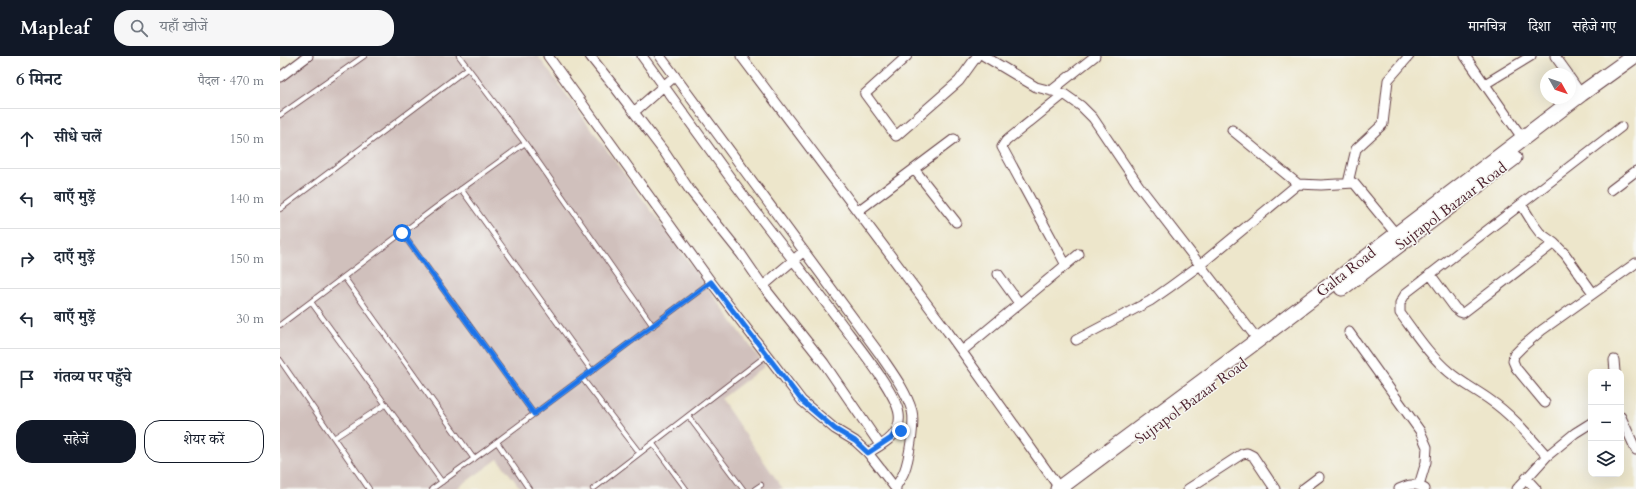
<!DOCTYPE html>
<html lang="hi">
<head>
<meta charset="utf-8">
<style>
  body { margin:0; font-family:Cardo,"Noto Serif Devanagari",serif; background:#f6f6f7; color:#1f2937 }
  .controls { position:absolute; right:12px; bottom:12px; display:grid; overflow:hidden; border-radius:8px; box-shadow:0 4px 16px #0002 }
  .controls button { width:36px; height:36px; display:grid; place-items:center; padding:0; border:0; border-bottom:1px solid #e0e1e3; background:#fff; color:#1f2937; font:20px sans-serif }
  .compass { position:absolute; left:1260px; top:12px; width:36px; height:36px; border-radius:50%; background:#fff; box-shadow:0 4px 16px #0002; rotate:130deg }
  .stop { position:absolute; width:12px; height:12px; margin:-9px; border:3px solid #1a73e8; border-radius:50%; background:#fff }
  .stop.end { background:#1a73e8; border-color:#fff; box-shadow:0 1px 4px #0008 }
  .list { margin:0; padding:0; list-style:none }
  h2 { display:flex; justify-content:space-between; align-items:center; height:52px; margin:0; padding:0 16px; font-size:17px }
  h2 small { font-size:13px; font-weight:400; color:#747a83 }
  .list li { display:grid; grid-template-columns:26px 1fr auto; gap:12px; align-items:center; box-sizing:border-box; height:60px; padding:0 16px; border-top:1px solid #e0e1e3 }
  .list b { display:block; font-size:15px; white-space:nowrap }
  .list em { font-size:13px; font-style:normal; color:#747a83 }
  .actions { display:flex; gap:8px; padding:12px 16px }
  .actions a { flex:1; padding:9px 0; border:1px solid #111827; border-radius:16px; text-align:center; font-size:14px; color:#111827 }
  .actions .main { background:#111827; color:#fff }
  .icon { flex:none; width:22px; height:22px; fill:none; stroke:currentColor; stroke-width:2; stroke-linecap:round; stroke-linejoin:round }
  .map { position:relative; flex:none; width:1356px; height:433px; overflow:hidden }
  header { display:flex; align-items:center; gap:24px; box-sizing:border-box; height:56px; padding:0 20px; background:#111827; color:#fff }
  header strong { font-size:19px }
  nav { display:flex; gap:22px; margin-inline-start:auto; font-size:14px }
  .search { width:280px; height:36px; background:#f6f6f7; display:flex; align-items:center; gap:10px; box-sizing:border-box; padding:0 14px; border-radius:16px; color:#747a83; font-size:15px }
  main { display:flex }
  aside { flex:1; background:#fff }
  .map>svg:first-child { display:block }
  .industrial { fill:#d0c0bc }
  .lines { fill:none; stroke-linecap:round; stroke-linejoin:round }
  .lane-casing { stroke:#623d43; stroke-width:6 }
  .street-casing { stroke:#623d43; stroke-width:11 }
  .primary-casing { stroke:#623d43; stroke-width:17 }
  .lane { stroke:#fff; stroke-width:4.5 }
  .street { stroke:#fff; stroke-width:9 }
  .primary { stroke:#fff; stroke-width:15 }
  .route { stroke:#1a73e8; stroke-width:5 }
  .labels { text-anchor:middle; stroke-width:3; stroke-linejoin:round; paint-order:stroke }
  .street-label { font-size:15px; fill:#4a1f2b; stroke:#f6f6f2 }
</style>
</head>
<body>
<header>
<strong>Mapleaf</strong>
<div class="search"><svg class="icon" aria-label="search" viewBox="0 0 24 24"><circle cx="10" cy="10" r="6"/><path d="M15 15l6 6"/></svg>यहाँ खोजें</div>
<nav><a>मानचित्र</a><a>दिशा</a><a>सहेजे गए</a></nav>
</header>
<main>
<aside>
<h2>6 मिनट<small>पैदल · 470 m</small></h2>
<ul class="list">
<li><svg class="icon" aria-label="ahead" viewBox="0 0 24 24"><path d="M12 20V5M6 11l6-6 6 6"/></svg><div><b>सीधे चलें</b></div><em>150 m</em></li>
<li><svg class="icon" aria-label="left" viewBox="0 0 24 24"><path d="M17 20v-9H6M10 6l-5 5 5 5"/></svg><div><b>बाएँ मुड़ें</b></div><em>140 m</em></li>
<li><svg class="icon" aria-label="right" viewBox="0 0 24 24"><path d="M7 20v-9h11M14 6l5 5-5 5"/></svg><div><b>दाएँ मुड़ें</b></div><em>150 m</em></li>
<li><svg class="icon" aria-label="left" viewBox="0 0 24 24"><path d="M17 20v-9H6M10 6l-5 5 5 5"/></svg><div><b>बाएँ मुड़ें</b></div><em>30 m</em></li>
<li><svg class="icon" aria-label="arrive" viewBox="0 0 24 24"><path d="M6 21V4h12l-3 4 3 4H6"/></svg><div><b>गंतव्य पर पहुँचे</b></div></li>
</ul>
<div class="actions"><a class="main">सहेजें</a><a>शेयर करें</a></div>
</aside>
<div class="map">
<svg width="1356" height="433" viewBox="0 0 1356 433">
  <rect width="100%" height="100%" fill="#f6f6f2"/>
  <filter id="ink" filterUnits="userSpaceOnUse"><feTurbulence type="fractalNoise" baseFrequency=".025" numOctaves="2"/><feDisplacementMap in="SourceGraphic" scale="8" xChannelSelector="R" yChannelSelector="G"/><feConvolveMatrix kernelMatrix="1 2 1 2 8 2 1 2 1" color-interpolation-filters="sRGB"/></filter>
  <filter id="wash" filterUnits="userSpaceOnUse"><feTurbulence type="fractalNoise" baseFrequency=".012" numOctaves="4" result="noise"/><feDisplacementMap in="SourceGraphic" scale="16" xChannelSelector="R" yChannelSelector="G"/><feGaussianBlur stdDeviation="0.9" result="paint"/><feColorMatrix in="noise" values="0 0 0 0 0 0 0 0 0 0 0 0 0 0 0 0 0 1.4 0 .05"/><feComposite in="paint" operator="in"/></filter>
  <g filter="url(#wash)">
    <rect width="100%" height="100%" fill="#ede6cb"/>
    <!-- industrial -->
    <path class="industrial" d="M23 0H258L485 310 441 343 503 433H241L218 403 176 433H0V17Z"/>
  </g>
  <g filter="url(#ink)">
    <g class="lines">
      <!-- lane casing -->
      <g class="lane-casing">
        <path id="lane" d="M179 0 245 87 373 270
          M0 59 84 0
          M181 133 312 315
          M0 153 188 12
          M122 177 254 358
          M64 221 194 403
          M31 246 162 426
          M0 269 155 152 245 87
          M0 304 89 433
          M302 322 359 396
          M408 360 463 433
          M54 382 106 348
          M373 388 406 433
          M211 390 431 226
          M152 433 217 386 249 433
          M313 433 487 299
          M475 433 481 429"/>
      </g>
      <!-- street casing -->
      <g class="street-casing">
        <path id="street" d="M268 0 431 226 522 345 555 373 575 385 588 397 616 433
          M310 0 337 34 385 97 409 133 461 198 483 230 544 307 600 389
          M362 0C391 40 420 80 449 120 485 169 524 217 561 267 575 286 616 336 619 358 622 379 603 388 588 397
          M380 0 599 297C611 315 626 334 632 355 635 367 629 404 624 416 622 421 618 427 615 432
          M461 0 668 276 780 433
          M627 0 585 38 616 80 679 25 697 0
          M704 0 756 31 784 38 801 50 813 62 859 130 978 284
          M1185 0 1243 83
          M1275 0 1288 18
          M0 21 28 0
          M1290 22 1301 38
          M1205 28 1251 0
          M771 35 815 0
          M784 38 726 85 722 91 786 209
          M354 56 395 20
          M952 74 1018 128 1041 129 1074 127 1116 178
          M634 113 676 166
          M1068 127 1076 93 1103 68 1108 24 1129 0
          M1331 134 1356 115
          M1241 148 1254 169 1260 177 1274 187 1285 198 1313 237
          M578 155 674 83
          M718 218 739 247
          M1150 218 1175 252 1180 256 1183 257 1274 187
          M483 230 524 195
          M1069 276 1140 375 1147 391 1146 406 1139 429
          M796 284 870 245 890 231 920 209 1018 128
          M682 295 799 198
          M1334 304 1335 316
          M1265 347 1236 312 1233 305 1234 299 1243 290 1262 274 1356 207
          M1341 361 1356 394
          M1267 400C1249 380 1232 359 1210 344 1196 334 1182 327 1169 316 1150 300 1135 277 1120 257V247L1126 237 1341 71
          M1246 422 1256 433
          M908 433 962 398 967 397 973 400 995 433
          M1023 433 1039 421
          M1119 433C1129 428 1135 427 1145 433
          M1237 433 1267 400 1295 377 1311 367"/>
      </g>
      <!-- primary casing -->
      <g class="primary-casing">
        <path id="primary" d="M1062 232 1234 102
          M778 433 978 284 1301 38 1354 0"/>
      </g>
      <!-- lane -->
      <use href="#lane" class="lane"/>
      <!-- street -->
      <use href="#street" class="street"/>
      <!-- primary -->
      <use href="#primary" class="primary"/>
    </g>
  </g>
  <g class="lines" filter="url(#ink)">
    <!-- route -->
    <path class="route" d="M122 177 254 358 431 226 522 345 555 373 575 385 588 397 611 382 617 374 621 375"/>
  </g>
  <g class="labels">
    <!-- street labels -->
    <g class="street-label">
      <text transform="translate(1171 150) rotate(-37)" y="5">Sujrapol Bazaar Road</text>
      <text transform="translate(1066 216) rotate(-38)" y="5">Galta Road</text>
      <text transform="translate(911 345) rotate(-36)" y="5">Sujrapol Bazaar Road</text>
    </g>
  </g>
</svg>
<div class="controls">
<button>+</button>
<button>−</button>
<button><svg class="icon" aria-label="layers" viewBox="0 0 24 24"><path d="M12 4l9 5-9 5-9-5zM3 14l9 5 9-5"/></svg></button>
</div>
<svg class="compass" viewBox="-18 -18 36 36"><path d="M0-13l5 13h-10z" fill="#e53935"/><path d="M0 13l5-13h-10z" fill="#747a83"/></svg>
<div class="stop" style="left:122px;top:177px"></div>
<div class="stop end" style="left:621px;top:375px"></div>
</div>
</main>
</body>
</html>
